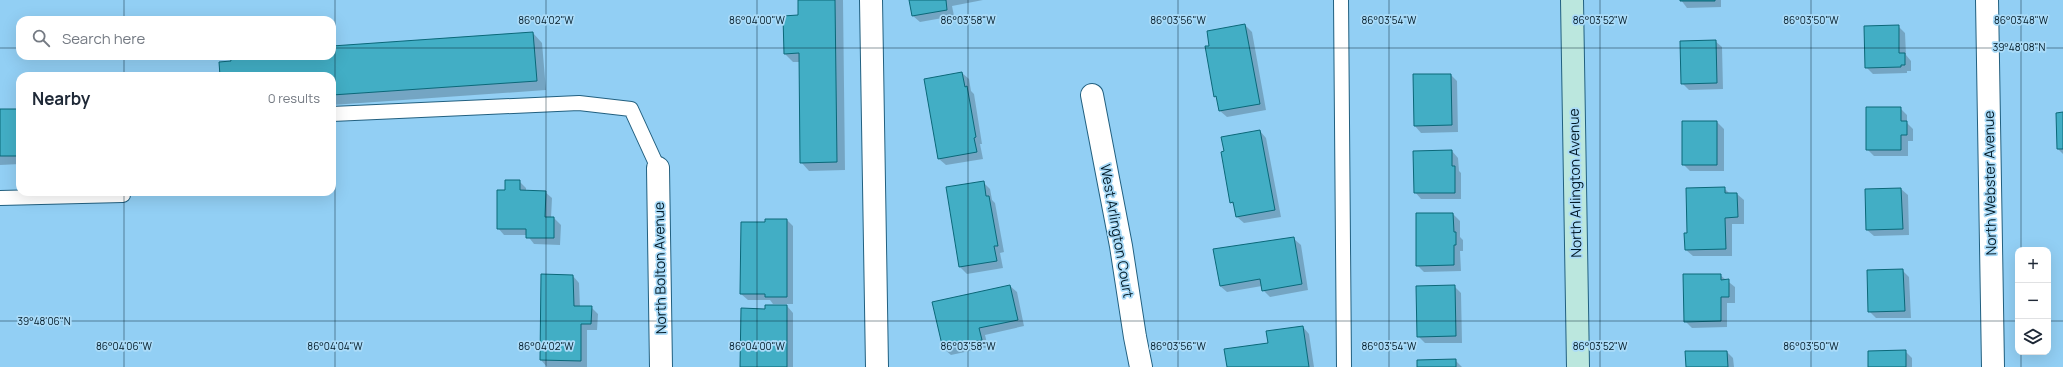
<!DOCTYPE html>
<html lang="en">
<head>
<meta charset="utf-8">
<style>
  body { margin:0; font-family:Manrope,sans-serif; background:#f2f2f3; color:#1f2937 }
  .controls { position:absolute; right:12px; bottom:12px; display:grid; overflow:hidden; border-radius:8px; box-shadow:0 4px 16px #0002 }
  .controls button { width:36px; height:36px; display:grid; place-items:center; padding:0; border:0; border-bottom:1px solid #e0e1e3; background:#fff; color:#1f2937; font:20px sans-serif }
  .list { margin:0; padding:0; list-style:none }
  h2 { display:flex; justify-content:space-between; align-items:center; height:52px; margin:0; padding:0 16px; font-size:17px }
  h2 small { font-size:13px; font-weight:400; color:#747a83 }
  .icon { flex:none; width:22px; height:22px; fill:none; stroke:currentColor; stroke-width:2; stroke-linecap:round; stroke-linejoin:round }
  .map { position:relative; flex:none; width:2063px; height:367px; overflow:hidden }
  .search { position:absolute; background:#fff; box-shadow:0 4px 16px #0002; left:16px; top:16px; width:320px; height:44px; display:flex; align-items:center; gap:10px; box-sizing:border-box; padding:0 14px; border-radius:12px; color:#747a83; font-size:15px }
  .panel { position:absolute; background:#fff; box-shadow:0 4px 16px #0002; left:16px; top:72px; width:320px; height:124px; border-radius:12px }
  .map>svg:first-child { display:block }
  .shadow { fill:#0003 }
  .building { fill:#42aec5; stroke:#0b6879 }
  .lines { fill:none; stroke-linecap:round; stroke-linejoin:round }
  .lane-casing { stroke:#226080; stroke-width:16 }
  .street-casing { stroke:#226080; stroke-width:24 }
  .secondary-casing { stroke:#226080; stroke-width:24 }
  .lane { stroke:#fff; stroke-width:14 }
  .street { stroke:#fff; stroke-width:22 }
  .secondary { stroke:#bbe7de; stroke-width:22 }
  .ticks { fill:none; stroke:#021a27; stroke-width:1; stroke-opacity:0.45 }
  .labels { text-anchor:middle; stroke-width:3.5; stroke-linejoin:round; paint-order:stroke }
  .street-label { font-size:14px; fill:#021a27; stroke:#aadbf8 }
  .ticks-label { font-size:10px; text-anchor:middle; fill:#021a27; stroke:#aadbf8; stroke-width:3.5; stroke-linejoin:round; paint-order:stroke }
</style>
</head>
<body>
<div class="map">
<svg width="2063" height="367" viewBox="0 0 2063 367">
  <rect width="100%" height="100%" fill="#92cff4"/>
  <!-- shadow -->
  <path class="shadow" d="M799 0H843L845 170 809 171 801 162 800 62H793L785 54 799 16Z
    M910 0H983L952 6 954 16 920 22 913 16Z
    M1681 0H1721V7L1687 8Z
    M1245 25 1252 32 1266 110 1227 117 1220 111 1218 99 1215 96 1210 46Z
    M1898 26 1905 33 1906 55 1911 61V71H1907V73L1873 74 1866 67Z
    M533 33 542 43 546 90 332 105V76H221L232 62 231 56H332V47Z
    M1715 41 1722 47 1723 89 1689 90 1682 83Z
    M962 73 969 79 971 91 974 94 982 144H980L983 159 946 165 939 159Z
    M1451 75 1457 81 1458 132 1421 133 1415 126Z
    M1900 108 1907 115V123L1913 129V141H1908V156H1874L1867 149Z
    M0 110H20V164L0 165Z
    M2063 113V154L2058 149Z
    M1717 122 1724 129V171H1690L1683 164Z
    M1260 131 1266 138 1281 217 1244 223 1237 217 1235 206 1231 202Z
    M1452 151 1458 158 1459 171 1461 173V199H1421L1415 192Z
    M519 181 526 188V191L545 192 552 198 551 218H554L561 225 560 245 534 244 527 235H504L498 228 506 191Z
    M983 182 990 189 992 200 995 203 1004 252 1000 253 1003 268 967 274 960 267 947 188Z
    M1724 188 1730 194H1737L1744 200V224H1732V256H1693L1686 250 1688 234Z
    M1901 189 1908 195 1909 235 1874 236 1867 230Z
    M1453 214 1460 221V237L1463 240V251H1460L1461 271 1424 272 1417 265Z
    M787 220 793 226V304H773L770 300H748L741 294 766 223Z
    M1294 239 1301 245 1308 290 1270 297 1263 290 1262 286 1227 292 1220 286Z
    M1902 270 1909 277 1911 318H1876L1869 311Z
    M542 275 573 276 579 283 580 307H591L598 314 597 330H587V367H547L541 360Z
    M1720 275 1735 287V303H1727V327L1692 328 1685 321Z
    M1010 286 1017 292 1024 326 985 335 988 347 951 355 944 349Z
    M1454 286 1461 293 1462 343H1425L1418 336Z
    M787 306 793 313V367H741L766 310Z
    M1303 327 1309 334 1314 367H1228Z
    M1905 351 1912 358V367H1869Z
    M1727 352 1733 358 1734 367H1687Z
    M1455 360 1462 367H1418Z"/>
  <!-- building -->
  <path class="building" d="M798 0H835L837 162 800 163 799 53 784 54 783 16 798 15Z
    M909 0H946L947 10 912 16Z
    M1680 0H1715V1H1680Z
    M1245 24 1260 104 1219 111 1216 96 1214 97 1205 46H1209L1207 31Z
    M1899 25V53H1905V65H1901V67L1865 68 1864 26Z
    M533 32 537 81 332 95V76H220L219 62 231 61 230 56H332V46Z
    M1716 40 1717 83 1681 84 1680 41Z
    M962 72 965 87 967 86 976 137 974 138 977 152 938 159 924 79Z
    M1413 74H1451L1452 125 1414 126Z
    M1866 107H1901V121H1907V135H1901V150H1866Z
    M0 109H20V156H0Z
    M2063 112V149H2057L2056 113Z
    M1682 121H1717V165H1682Z
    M1260 130 1275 210 1236 217 1233 202 1230 203 1221 152 1224 151 1221 137Z
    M1452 150V166H1455V193H1414L1413 151Z
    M505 180H520V190L546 191 545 217H554V238H526V229H497V190H505Z
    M984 181 986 196H989L998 246H994L997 261 959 267 946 187Z
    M1725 187V193H1737L1738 217 1725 218 1726 249 1685 250 1684 233H1687L1686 188Z
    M1901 188 1903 229 1866 230 1865 189Z
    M1416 213H1453L1454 232H1456V245H1454V265L1416 266Z
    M765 219H787V297H765V294H740L741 222H765Z
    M1294 237 1302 284 1262 291 1260 279 1220 286 1213 249Z
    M1903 269 1905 311 1868 312 1867 270Z
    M541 274 573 275 574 306H592L591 324H581V361L540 360Z
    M1683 274H1721V280L1729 279V297H1721V321L1684 322Z
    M1010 285 1018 320 979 328 982 340 943 349 932 302Z
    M1455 285 1456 336 1417 337 1416 286Z
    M765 305H787V367H740L741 308 765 309Z
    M1303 326 1309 367H1227L1224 349 1268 343 1266 331Z
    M1906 350V367H1868V351Z
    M1685 351H1727L1728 367H1686Z
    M1456 359V367H1417V360Z"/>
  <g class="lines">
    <!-- lane casing -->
    <g class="lane-casing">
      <path id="lane" d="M1341 0 1344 367
        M332 114 579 103 631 109 658 168
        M0 198 123 195"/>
    </g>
    <!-- street casing -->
    <g class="street-casing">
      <path id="street" d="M871 0 877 367
        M1987 0 1993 367
        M1092 95 1121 246 1135 337 1141 367
        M658 168 661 367"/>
    </g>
    <!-- secondary casing -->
    <g class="secondary-casing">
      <path id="secondary" d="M1572 0 1578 367"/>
    </g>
    <!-- lane -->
    <use href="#lane" class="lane"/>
    <!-- street -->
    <use href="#street" class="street"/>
    <!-- secondary -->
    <use href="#secondary" class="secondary"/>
  </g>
  <!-- ticks -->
  <path class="ticks" d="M124 0V20M335 0V367M546 0V367M757 0V367M968 0V367M1178 0V367M1389 0V367M1600 0V367M1811 0V367M2021 0V250M0 48H20M332 48H2063M124 56V76M124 192V367M0 321H2018M2048 321H2063M2021 352V367"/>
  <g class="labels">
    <!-- street labels -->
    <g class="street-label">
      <text transform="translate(1575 183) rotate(-91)" y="5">North Arlington Avenue</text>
      <text transform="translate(1990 183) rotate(-91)" y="5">North Webster Avenue</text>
      <text transform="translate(1117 231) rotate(80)" y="5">West Arlington Court</text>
      <text transform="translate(660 268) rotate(-91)" y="5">North Bolton Avenue</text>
    </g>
  </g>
  <g class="ticks-label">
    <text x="546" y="24">86°04'02"W</text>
    <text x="757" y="24">86°04'00"W</text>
    <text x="968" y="24">86°03'58"W</text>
    <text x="1178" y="24">86°03'56"W</text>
    <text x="1389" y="24">86°03'54"W</text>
    <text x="1600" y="24">86°03'52"W</text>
    <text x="1811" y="24">86°03'50"W</text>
    <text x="2021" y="24">86°03'48"W</text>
    <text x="2019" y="51">39°48'08"N</text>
    <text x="44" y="325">39°48'06"N</text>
    <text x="124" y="350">86°04'06"W</text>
    <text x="335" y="350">86°04'04"W</text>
    <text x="546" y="350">86°04'02"W</text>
    <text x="757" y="350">86°04'00"W</text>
    <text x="968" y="350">86°03'58"W</text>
    <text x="1178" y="350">86°03'56"W</text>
    <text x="1389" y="350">86°03'54"W</text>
    <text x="1600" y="350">86°03'52"W</text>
    <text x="1811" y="350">86°03'50"W</text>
  </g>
</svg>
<div class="controls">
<button>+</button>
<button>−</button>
<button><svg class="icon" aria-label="layers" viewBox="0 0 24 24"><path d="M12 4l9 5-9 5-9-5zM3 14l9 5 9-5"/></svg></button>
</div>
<div class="search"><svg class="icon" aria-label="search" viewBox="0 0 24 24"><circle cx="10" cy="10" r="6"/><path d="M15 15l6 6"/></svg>Search here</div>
<section class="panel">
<h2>Nearby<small>0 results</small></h2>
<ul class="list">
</ul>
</section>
</div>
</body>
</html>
